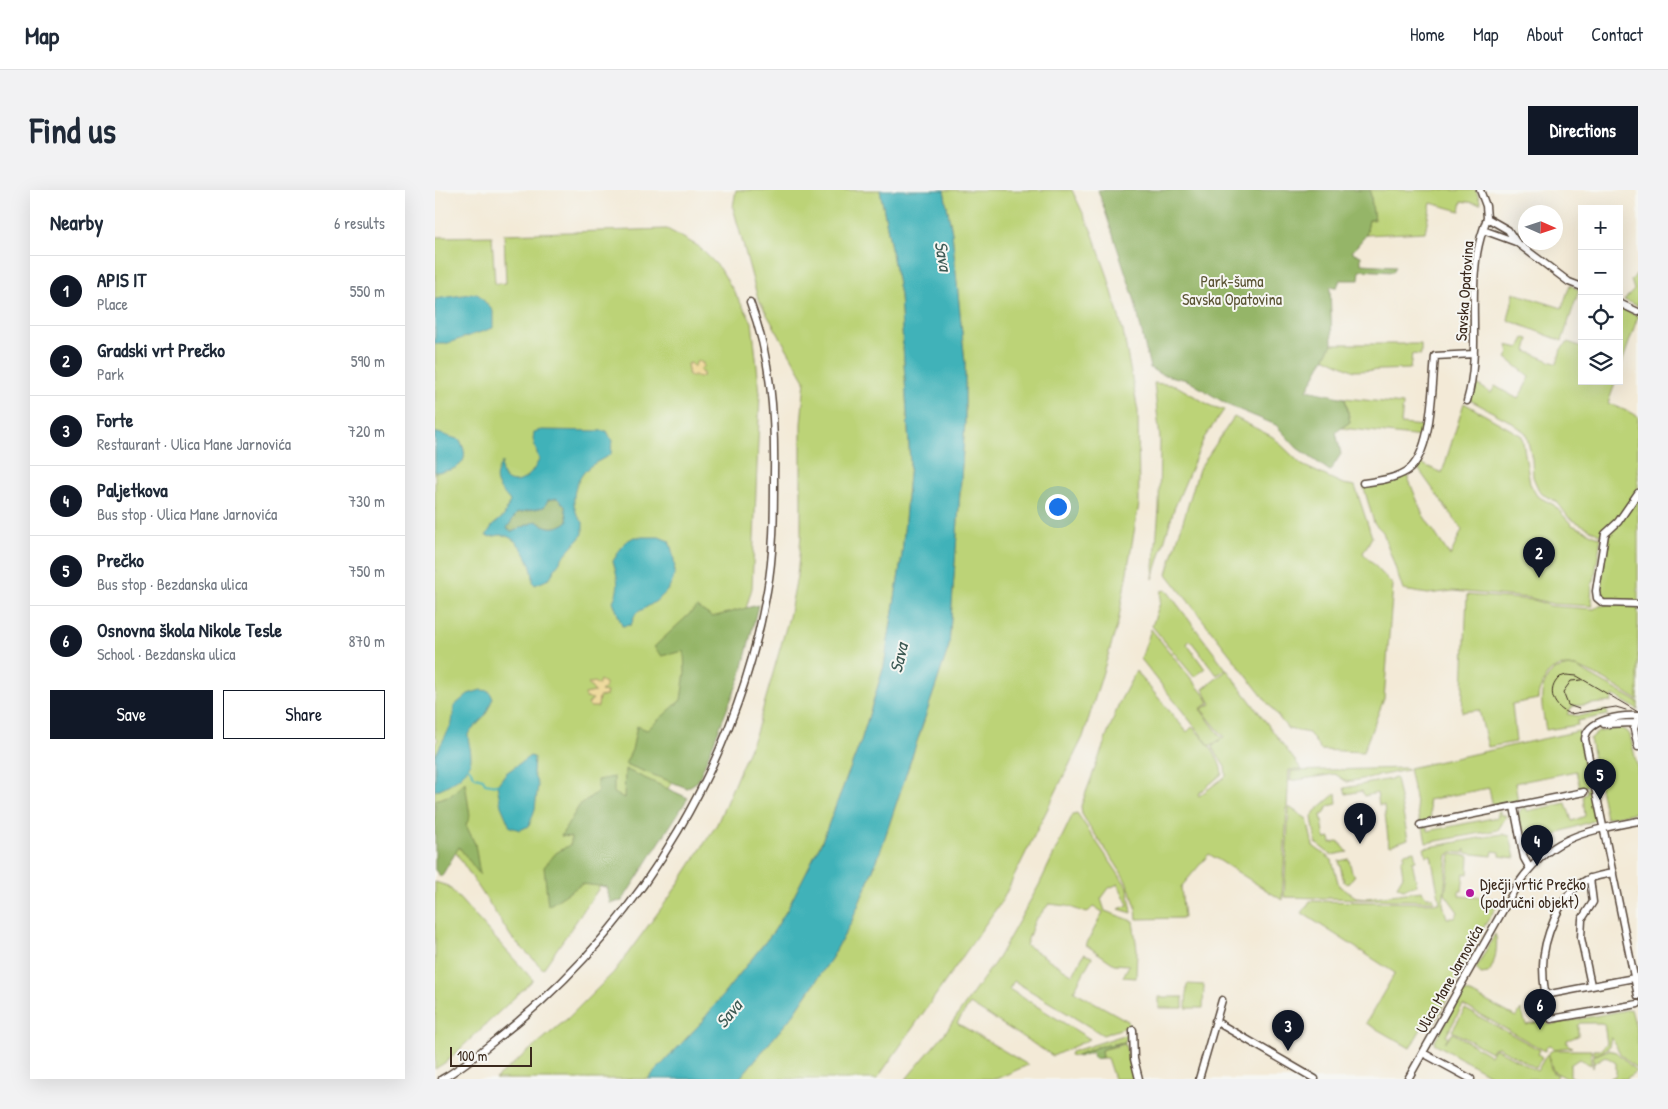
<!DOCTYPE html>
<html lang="en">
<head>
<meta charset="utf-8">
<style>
  body { margin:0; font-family:"Patrick Hand",sans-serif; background:#f2f2f3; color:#1f2937 }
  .controls { position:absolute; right:15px; top:15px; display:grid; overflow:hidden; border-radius:0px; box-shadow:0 5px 20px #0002 }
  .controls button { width:45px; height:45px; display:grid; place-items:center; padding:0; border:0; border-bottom:1px solid #e0e1e3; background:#fff; color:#1f2937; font:25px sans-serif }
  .compass { position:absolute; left:1083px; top:15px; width:45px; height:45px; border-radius:50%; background:#fff; box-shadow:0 5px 20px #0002; rotate:93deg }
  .scale { position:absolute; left:15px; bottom:12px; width:82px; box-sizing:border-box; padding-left:5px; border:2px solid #3b2a1e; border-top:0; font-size:14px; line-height:18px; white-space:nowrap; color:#3b2a1e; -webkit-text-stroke:4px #f6f6f2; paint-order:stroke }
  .you { position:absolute; left:622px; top:316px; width:18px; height:18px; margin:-12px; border:4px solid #fff; border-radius:50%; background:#1a73e8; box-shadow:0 0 0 8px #1a73e833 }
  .badge { display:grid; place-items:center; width:32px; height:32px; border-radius:50%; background:#111827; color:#fff; font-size:16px; font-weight:700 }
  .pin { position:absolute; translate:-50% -41px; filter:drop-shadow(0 1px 2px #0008) }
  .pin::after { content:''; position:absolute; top:26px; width:18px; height:15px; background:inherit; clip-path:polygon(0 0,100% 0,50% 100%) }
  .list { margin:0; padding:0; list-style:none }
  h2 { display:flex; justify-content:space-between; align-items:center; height:65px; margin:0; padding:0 20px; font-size:21px }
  h2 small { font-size:16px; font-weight:400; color:#747a83 }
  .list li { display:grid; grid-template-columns:32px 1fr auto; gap:15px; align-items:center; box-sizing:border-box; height:70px; padding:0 20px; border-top:1px solid #e0e1e3 }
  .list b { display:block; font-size:19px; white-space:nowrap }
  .list p { margin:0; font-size:16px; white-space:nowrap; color:#747a83 }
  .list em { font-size:16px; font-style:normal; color:#747a83 }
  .actions { display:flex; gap:10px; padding:15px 20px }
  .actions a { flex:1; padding:11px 0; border:1px solid #111827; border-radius:0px; text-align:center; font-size:18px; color:#111827 }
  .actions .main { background:#111827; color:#fff }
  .icon { flex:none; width:28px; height:28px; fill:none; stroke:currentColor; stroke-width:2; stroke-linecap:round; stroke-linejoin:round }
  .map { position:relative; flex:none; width:1203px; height:889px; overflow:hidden; border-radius:0px }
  header { display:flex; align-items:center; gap:30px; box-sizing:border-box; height:70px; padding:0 25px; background:#fff; border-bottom:1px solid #e0e1e3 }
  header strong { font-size:24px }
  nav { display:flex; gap:28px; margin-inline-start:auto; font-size:18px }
  .intro { display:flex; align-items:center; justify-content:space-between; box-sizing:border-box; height:120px; padding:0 30px }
  h1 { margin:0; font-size:35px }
  .button { padding:12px 22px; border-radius:0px; background:#111827; color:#fff; font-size:18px; font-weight:700 }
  main { display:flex; gap:30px; padding:0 30px }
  aside { flex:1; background:#fff; border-radius:0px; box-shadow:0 5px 20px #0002 }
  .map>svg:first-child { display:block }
  .green { fill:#bcd377; stroke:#7c7e4a }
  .forest { fill:#95b568; stroke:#687043 }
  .sand { fill:#eeda9e; stroke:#94825e }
  .water { fill:#41b2b9; stroke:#3e6e6c; fill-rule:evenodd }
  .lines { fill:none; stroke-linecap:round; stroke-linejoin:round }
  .stream { stroke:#41b2b9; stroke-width:2 }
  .minor-casing { stroke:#57473a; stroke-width:9 }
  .minor { stroke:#fff; stroke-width:6 }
  .tram { stroke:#3b2a1e; stroke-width:1 }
  .poi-dot { fill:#b5179e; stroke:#f6f6f2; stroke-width:2 }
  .labels { text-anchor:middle; stroke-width:4; stroke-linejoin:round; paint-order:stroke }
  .park-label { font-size:16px; fill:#5b5434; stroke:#f6f6f2 }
  .street-label { font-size:16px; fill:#3b2a1e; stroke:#f6f6f2 }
  .poi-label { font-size:16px; fill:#3b2a1e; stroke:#f6f6f2; text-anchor:start }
  .water-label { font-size:18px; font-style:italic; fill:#3d5a54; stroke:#f6f6f2 }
</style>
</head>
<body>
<header>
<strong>Map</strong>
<nav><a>Home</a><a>Map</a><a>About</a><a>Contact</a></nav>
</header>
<div class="intro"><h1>Find us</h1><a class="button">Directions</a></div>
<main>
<aside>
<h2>Nearby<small>6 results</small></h2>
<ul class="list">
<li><span class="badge">1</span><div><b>APIS IT</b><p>Place</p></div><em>550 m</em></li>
<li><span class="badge">2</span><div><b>Gradski vrt Prečko</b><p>Park</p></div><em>590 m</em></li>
<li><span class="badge">3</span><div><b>Forte</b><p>Restaurant · Ulica Mane Jarnovića</p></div><em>720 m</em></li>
<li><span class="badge">4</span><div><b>Paljetkova</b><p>Bus stop · Ulica Mane Jarnovića</p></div><em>730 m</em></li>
<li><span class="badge">5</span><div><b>Prečko</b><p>Bus stop · Bezdanska ulica</p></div><em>750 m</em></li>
<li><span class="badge">6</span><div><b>Osnovna škola Nikole Tesle</b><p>School · Bezdanska ulica</p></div><em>870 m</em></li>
</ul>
<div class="actions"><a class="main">Save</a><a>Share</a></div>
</aside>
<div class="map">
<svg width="1203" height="889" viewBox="0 0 1203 889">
  <rect width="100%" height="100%" fill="#f6f6f2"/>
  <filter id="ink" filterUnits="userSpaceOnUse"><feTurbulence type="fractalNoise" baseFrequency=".02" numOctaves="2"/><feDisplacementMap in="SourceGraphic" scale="10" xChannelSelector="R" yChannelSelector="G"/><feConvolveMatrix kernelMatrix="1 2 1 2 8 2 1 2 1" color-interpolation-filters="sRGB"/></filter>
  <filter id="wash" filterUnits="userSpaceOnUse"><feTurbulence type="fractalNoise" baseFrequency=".0096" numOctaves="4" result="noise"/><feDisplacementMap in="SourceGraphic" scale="20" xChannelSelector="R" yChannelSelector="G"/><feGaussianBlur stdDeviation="1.12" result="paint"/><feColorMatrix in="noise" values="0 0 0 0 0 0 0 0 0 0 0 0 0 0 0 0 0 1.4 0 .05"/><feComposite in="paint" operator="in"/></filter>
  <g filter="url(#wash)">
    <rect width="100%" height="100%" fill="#f3ead7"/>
    <!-- green -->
    <path class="green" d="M301 0H445L465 105 475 273 467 365 449 476 426 551 387 651 352 720 339 741 264 835 213 889H60L132 829 179 782 236 705 282 634 321 543 354 427 362 386 366 346V234L370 190 323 109 298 17Z
      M509 0H637L657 42 672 84 688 141 703 221 704 314 683 433 648 547 568 709 442 889H304L358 825 396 769 416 733 444 665 514 456 530 232V173L517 43Z
      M935 0H1041L1046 14 1027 11 1025 21 996 13 990 42 931 45 934 30H939Z
      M232 39 263 56 285 78 317 132 325 203 317 398 287 501 245 581 108 779 77 748 0 631V555L3 549 0 546V47L57 46 60 94 71 93 69 44Z
      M1203 83V116L1189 110 1199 100 1196 90Z
      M1135 95 1144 100 1127 151 1073 130 1079 103 1127 118Z
      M1184 117 1203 126 1184 182Z
      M1089 148 1094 149 1091 161 1122 174 1126 159 1133 152 1147 157V191H1181L1173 213 1203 226V299L1181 332 1169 341 1166 345 1134 328 1122 312 1105 303 1098 287 1097 269 1091 243 1076 232 1035 210 1039 192 1056 203 1060 196 1083 209 1095 187 1071 168 1074 163 1072 155 1084 158Z
      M897 154H986V165L977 164 975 179 919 181 889 167Z
      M719 193 740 195 776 216 789 220 769 248 739 319 718 389 724 319 725 249Z
      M910 208 968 214 966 234 989 236 987 247 907 238 915 232Z
      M1029 213 1087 246 1095 294 1102 306 1119 315 1137 335 1166 348 1159 392H1157L1156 411 1158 416 1118 414 1095 408 1018 401 993 404 968 400 948 342 939 333 929 298 930 295 972 285 988 325 1015 366 1027 340 982 277 985 273 1007 283Z
      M799 227 838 247 867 275 908 294 920 296 937 347 928 363 958 395 949 509 928 562 886 560 874 543 853 539 732 384 764 279Z
      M1203 307V413L1167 410 1162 403 1170 347Z
      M730 400 733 402 791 479 782 485 755 450 752 454 770 479 759 487 717 436 725 413 726 401Z
      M1032 405 1099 410 1116 416 1159 419C1170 411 1190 415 1203 417V510C1181 498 1124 453 1109 491 1106 497 1103 503 1103 509L1077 514 1081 552 1053 557 1044 520 1027 522Z
      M716 439 771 507 774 513 765 519 787 548 789 547 766 519 776 514 768 499 792 480 867 580H854L847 710 774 664 746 697 749 728 702 729C700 689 666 658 647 624L646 616 684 513 701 481 752 542 757 537C769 548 786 568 787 584L763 604 764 606 791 586 790 577 777 557 786 549 775 556 706 469Z
      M1133 476 1141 477 1203 512V520L1178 505 1176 512 1138 516 1132 524 1144 526 1172 520 1173 525 1142 531 1143 535 1111 540C1107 517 1101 498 1119 480Z
      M1184 538 1192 541 1195 545 1203 580V622L1171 628 1155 549 1163 542Z
      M1144 541 1155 592 1149 598 1145 599 1141 581 1080 593 1083 612 1058 617 1054 598 993 610 996 627 991 632 985 633 974 578Z
      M970 578 973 580 912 592 900 584 855 591 856 581Z
      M961 588 973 649 954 656 949 615H944L942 603 929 606 927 601 911 604 909 598Z
      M1155 596 1161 630 1128 641 1092 665 1083 625 1086 619 1091 617 1092 621 1131 613 1137 631 1150 626 1148 605 1152 604 1151 599Z
      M901 603 902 614 893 616 889 624 886 625 890 649 895 648 896 653 904 652 913 662 896 665 881 653 877 627 880 621Z
      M854 617 872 629 878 656 897 670 904 696 921 707 932 708 987 701 991 707H998L999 711 849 707Z
      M1062 622H1065V625H1071V627L1063 640 991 653 988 637H992L993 641 1063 627Z
      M642 623 693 698 697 723 684 719 693 715 683 694 674 698 666 709 670 721 698 731 702 759 701 788 688 787 694 775 679 774 651 755 668 722 658 717 652 723 632 716 614 714 599 732 591 755 638 785 649 764 657 767 639 801 693 831 694 836 668 845 579 791 574 799 655 849 618 866 535 814 522 833 593 875 561 889H471L509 844 563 768 604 695 638 624Z
      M1067 644 1075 646 1080 668 1065 666V662L1058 661 1057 666 1030 663V659L1028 663 1017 662 1013 665 1008 714 1012 728H1020L1023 722 1010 704 1016 664 1034 666 1033 684 1029 683 1027 701H1024V706L1066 709 1042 748 1000 833 993 827 975 858 931 833 960 783 867 723 875 711 1005 713 996 665 991 666 989 658Z
      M979 661 981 670 977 671 982 695 968 699 962 696 968 686 966 671 969 667V663Z
      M914 669 917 683 920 685 913 694 909 692 904 671Z
      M0 692 13 696 98 790 11 872 0 879Z
      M1060 744C1064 753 1060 776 1053 783L1046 784 1041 778Z
      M752 794 769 795 768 818H751Z
      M1028 801 1038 804 1081 827 1086 819 1091 835 1112 830 1113 835 1196 819 1203 845V880L1186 865 1176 847 1174 857 1163 864H1158V860H1165L1172 853 1169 834 1166 833H1145L1143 835V846L1132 850V854L1137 857 1118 859 1115 855 1112 856 1110 861 1028 815 1011 846 1013 847 1010 852 1018 843 1055 865 1059 859H1062L1102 881 1112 864 1117 882 1123 885 1121 889H1062L999 853Z
      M724 807H748V818H724Z
      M1030 819 1105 860 1103 864 1107 867 1101 878 1063 857 1058 858 1056 862 1017 841Z
      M692 844 690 852 662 857 640 866 635 865 636 862Z
      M690 854 700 889H679L672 868H667L666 860Z
      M1118 860H1156V875L1144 869 1135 875V886L1139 888 1133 889 1118 881 1113 863Z
      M1173 860 1181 862 1201 881 1191 889H1174L1181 885V873L1170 866 1159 873 1158 878V866Z"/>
    <!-- forest -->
    <path class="forest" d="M663 0H935L939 30H934L931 45 917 62 926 66V74L961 76 958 82 925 80 924 90H905L902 97H895L897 154 872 200 910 208 915 232 901 242 906 264 895 281 862 258 841 235 795 216 752 190 725 184 715 178 699 108Z
      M122 308 130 316 133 331C121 340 114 339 101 331L77 342 72 338 82 323 109 317 113 310Z
      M323 415 306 485 263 591 252 598 190 574 197 560 202 536 212 540 246 510 250 482 249 461 227 466 219 457 262 417 277 427Z
      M190 579 253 608 187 711 175 713 172 697 147 694 113 716 109 677 121 663 136 654V647L126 646 144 616 163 601 162 590 179 587V603L189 608Z
      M30 592 35 626 31 635 40 654 45 685 24 657 6 687 0 680V610L16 605Z
      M690 852 666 860 667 868 659 869 657 862 644 867 640 866 662 857Z"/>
    <!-- sand -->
    <path class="sand" d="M262 171 268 173V177L264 180 268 183V186L264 188 259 186 254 187 252 174 256 173 259 177Z
      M165 490 170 493V498L166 501 172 502 171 506 164 507 163 517H155L153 514 158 509 151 508 150 504 160 502 153 494 159 492 163 495Z"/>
    <!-- water -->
    <path class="water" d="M445 0H509L517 43 530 173V232L514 456 444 665 416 733 396 769 358 825 304 889H213L264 835 339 741 352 720 387 651 426 551 449 476 467 365 475 273 465 105Z
      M42 103 58 121V138L10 154H0V109Z
      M106 240 172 241 177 251 176 264C169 269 158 273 152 279 138 293 133 318 148 332V344L127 368 114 389 100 395 98 392C99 376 85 346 66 345 61 345 57 348 51 346L57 336 69 326 75 311C62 295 56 292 67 272 63 291 80 298 93 286 98 282 101 275 104 270L98 249 99 242ZM122 308 130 316 133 331C121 340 113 339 101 331L77 342 72 338 82 323 109 317 113 310Z
      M0 242 25 250C38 274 21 281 0 282Z
      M199 347H224L234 351C248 390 236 405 201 423L196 435 187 436 178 411C186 397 182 385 178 371L190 352Z
      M46 500 54 501 58 508 50 526 33 544C33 552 36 559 36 567 36 584 13 596 0 601V566L17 533 19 516 33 504Z
      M95 566 99 567 98 583 103 595 100 619 94 636 85 640 75 637 66 616 62 595 71 583Z"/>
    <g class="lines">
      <!-- stream -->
      <path class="stream" d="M33 577 40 587 48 589 50 593 62 595"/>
    </g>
  </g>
  <g filter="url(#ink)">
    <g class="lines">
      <!-- minor casing -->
      <g class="minor-casing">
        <path id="minor" d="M1045 0 1051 16 1052 28
          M1081 52 1073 40 1052 28 1048 40 1081 52 1134 92 1147 97
          M1184 113 1203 122
          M1032 211C1048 157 1029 95 1048 40
          M928 293C943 291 959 289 972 281 998 263 997 195 1000 166L1039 164
          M1203 303 1183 332 1170 344 1161 401 1162 408 1168 413 1203 414
          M1203 526C1187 525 1152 529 1150 549L1203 806
          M1202 530 1199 539 1203 557
          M1169 534 1200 533
          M1079 617 1089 668 1094 677
          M985 635 1149 602
          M1178 683C1168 685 1157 686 1148 692 1125 705 1108 750 1108 776 1108 795 1111 812 1116 829L1203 814
          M1155 688 1158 712 1147 729 1146 748 1156 795
          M1110 805 1199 788
          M780 831 880 889
          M698 840 699 869 704 889
          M988 863 1036 889
          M7 889C33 874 55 854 79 835 209 728 303 568 332 401 339 365 339 321 339 284 340 225 336 168 315 112
          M764 889 787 810
          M973 889 1081 697C1114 647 1147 642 1203 631"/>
      </g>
      <!-- minor -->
      <use href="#minor" class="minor"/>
      <!-- tram -->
      <path class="tram" d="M1144 519 1133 515 1128 502 1136 491 1147 490
        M1191 520 1181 517 1135 524C1119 518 1110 500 1125 487L1131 485 1142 486 1203 522"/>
    </g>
  </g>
  <!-- markers -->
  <circle class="poi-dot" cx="1035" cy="703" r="5"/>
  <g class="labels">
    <!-- park labels -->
    <g class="park-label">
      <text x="797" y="97">Park-šuma<tspan x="797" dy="18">Savska Opatovina</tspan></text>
    </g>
    <!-- street labels -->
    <g class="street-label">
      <text transform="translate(1029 101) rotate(-86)" y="6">Savska Opatovina</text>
      <text transform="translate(1014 789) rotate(-61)" y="6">Ulica Mane Jarnovića</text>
    </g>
    <!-- poi labels -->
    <g class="poi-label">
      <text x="1045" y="700">Dječji vrtić Prečko<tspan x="1045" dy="18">(područni objekt)</tspan></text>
    </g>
    <!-- water labels -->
    <g class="water-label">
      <text transform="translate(508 66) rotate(80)" y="6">Sava</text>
      <text transform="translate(464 468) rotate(-77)" y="6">Sava</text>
      <text transform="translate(294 824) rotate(-51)" y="6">Sava</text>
    </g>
  </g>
</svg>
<div class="controls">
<button>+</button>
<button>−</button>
<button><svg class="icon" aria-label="locate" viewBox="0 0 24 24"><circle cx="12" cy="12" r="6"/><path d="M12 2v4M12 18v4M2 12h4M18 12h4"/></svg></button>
<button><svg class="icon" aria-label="layers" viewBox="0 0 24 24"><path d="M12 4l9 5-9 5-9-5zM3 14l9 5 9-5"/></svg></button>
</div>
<svg class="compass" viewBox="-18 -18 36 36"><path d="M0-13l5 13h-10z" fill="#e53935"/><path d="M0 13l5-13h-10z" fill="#747a83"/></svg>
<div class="scale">100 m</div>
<div class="you"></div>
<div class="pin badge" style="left:925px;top:654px">1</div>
<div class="pin badge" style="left:1104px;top:388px">2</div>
<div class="pin badge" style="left:853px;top:861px">3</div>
<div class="pin badge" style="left:1102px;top:676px">4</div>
<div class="pin badge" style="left:1165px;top:610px">5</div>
<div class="pin badge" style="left:1105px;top:840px">6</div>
</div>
</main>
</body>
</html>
